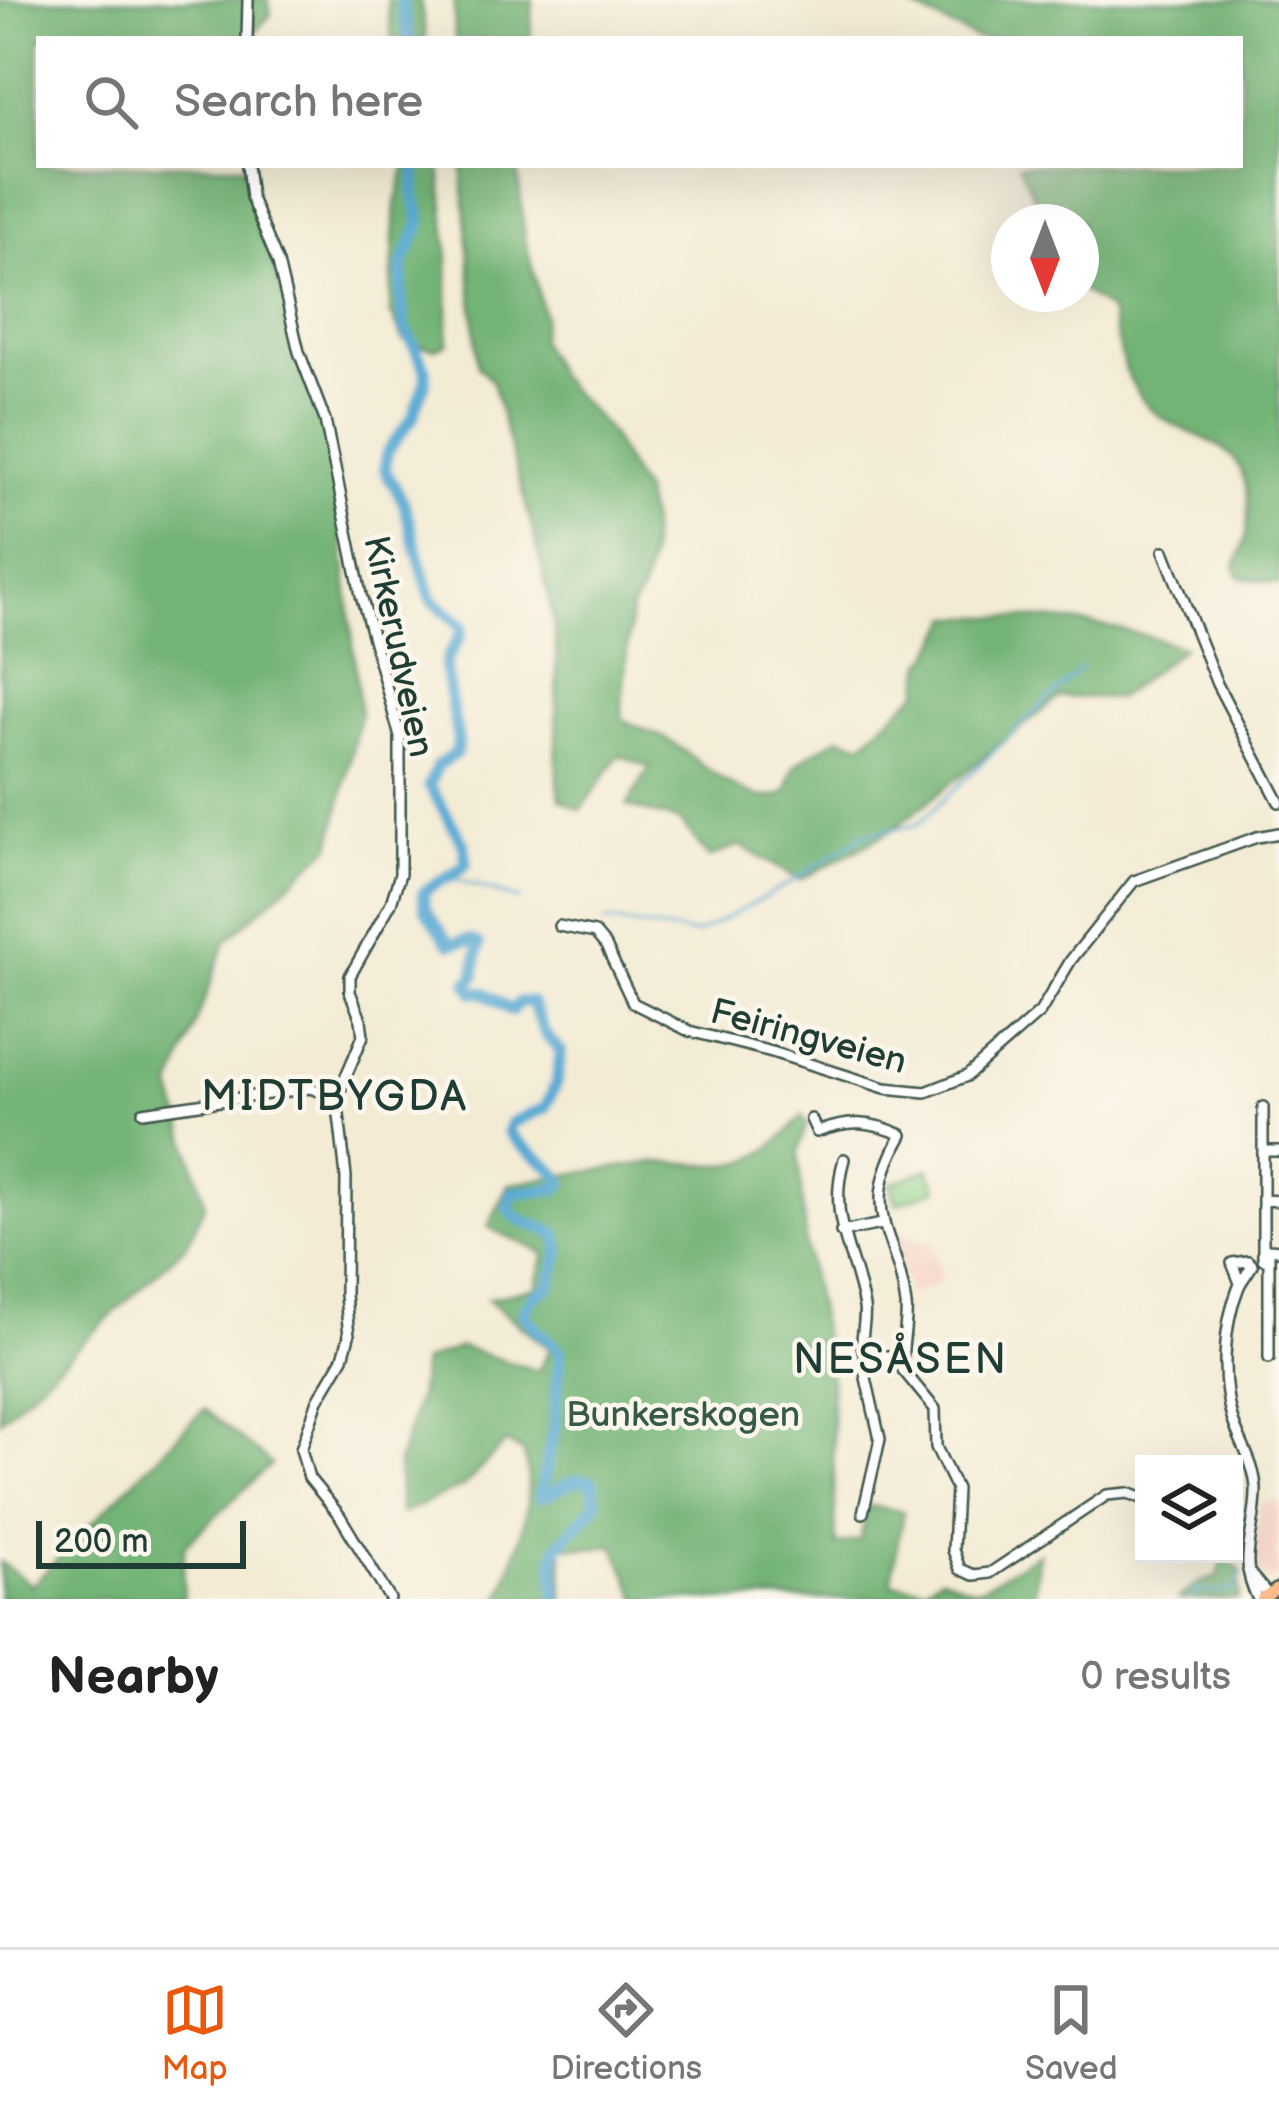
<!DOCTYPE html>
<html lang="en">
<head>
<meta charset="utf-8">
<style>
  body { margin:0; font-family:"Balsamiq Sans",sans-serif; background:#f6f6f6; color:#222 }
  .controls { position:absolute; right:36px; bottom:36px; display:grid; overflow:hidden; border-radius:0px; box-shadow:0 12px 48px #0002 }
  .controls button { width:108px; height:108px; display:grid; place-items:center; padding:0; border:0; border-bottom:3px solid #e0e0e0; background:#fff; color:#222; font:60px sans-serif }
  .compass { position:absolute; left:991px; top:204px; width:108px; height:108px; border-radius:50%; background:#fff; box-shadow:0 12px 48px #0002; rotate:180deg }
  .scale { position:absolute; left:36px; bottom:30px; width:210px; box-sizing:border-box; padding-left:12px; border:6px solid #1f3d34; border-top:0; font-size:33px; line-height:42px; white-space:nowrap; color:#1f3d34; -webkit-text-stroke:9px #fbf7ec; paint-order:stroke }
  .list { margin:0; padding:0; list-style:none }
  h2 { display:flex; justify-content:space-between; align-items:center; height:156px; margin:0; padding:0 48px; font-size:51px }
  h2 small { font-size:39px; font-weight:400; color:#767676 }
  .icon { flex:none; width:66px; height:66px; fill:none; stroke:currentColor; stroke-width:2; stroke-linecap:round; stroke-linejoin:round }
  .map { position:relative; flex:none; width:1279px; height:1599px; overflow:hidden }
  .search { position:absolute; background:#fff; box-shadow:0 12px 48px #0002; left:36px; right:36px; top:36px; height:132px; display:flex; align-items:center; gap:30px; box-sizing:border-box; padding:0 42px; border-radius:0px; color:#767676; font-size:45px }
  .sheet { height:348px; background:#fff }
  nav { display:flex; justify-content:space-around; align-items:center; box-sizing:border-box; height:168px; border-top:3px solid #e0e0e0; background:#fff; font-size:33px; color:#767676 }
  nav a { display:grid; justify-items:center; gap:6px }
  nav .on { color:#ea580c }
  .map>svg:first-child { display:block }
  .built { fill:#f6d1c5 }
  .green { fill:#8fd28a; stroke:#57885f; stroke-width:3 }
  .forest { fill:#73b476; stroke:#497855; stroke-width:3 }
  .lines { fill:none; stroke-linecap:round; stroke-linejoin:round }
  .stream { stroke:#59a9d3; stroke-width:3 }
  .river { stroke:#59a9d3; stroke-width:12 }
  .minor-casing { stroke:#3f574c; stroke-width:14 }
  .major-casing { stroke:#3f574c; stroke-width:15 }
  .minor { stroke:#fff; stroke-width:9 }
  .major { stroke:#fabc8b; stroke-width:10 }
  .labels { text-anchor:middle; stroke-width:9; stroke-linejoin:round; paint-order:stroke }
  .street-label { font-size:36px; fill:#1f3d34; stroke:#fbf7ec }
  .park-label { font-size:36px; fill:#355b45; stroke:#fbf7ec }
  .quarter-label { font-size:42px; letter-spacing:3px; fill:#1f3d34; stroke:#fbf7ec }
</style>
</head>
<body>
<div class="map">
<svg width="1279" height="1599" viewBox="0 0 1279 1599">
  <rect width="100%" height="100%" fill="#fbf7ec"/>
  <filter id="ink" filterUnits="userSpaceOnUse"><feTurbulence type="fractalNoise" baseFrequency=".00833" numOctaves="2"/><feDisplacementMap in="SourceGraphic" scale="24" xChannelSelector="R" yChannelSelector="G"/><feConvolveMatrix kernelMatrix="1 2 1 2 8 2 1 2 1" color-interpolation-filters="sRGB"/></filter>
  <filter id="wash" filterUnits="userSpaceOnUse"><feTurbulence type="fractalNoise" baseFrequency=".004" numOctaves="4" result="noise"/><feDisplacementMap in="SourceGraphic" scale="48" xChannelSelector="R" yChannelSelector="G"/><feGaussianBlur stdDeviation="2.7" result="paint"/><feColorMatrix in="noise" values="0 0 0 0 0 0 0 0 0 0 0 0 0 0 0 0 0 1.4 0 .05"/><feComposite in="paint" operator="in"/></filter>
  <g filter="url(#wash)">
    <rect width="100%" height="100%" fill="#f3ebd4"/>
    <!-- built -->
    <path class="built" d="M903 1228V1236L932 1243 940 1271 937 1285 911 1295 892 1241Z
      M1279 1499V1576L1271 1579 1258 1573 1253 1562 1254 1543 1261 1505Z"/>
    <!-- green -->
    <path class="green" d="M929 1169 937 1189 897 1204 890 1184Z"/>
    <!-- forest -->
    <path class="forest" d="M0 0H268L271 14 249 39H39V165H243L336 471 360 715 331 846 226 941 172 1088 205 1203 187 1244 0 1420Z
      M387 0H420L426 39H392Z
      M454 0H533L530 39H455Z
      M906 0H1279V584L1240 577 1235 567C1245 546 1249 528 1248 504 1245 430 1189 446 1148 406 1125 383 1117 342 1110 311L1081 290V222H1045L1019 165H1240V39H976L904 3Z
      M406 165H440L448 251V343L434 349 404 341 390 311 396 204Z
      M462 165H517L525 239 544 316 539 339 557 376 607 429 644 495 650 524V558L641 594 631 609 622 703V718C638 730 657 732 673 743 696 759 747 808 781 795 791 790 789 779 793 770 801 757 826 746 839 737L863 743 919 691 924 662 930 657 952 617C1031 615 1109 620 1183 648L1118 698 1059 697 894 829 800 880 739 845 709 858 680 821 627 806 650 767 619 755 581 810 560 799C551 738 563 675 552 614 537 536 512 458 492 381L478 366Z
      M802 1116 807 1123 798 1152 806 1250 831 1380 836 1545 860 1540 868 1506 903 1511 891 1583 924 1588 941 1577 977 1590 1039 1553 1033 1599H638L614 1545 598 1548 562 1546 563 1599H500C516 1554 537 1502 524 1453L506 1442 464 1486 400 1514 398 1462 419 1394 422 1362 460 1347 538 1371 550 1349 487 1299 536 1287 545 1254 488 1227 508 1185C551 1176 593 1171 635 1165 715 1153 739 1193 802 1116Z
      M204 1409 271 1464 184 1546 183 1599H0V1562L32 1585Z
      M1223 1557 1239 1568V1599H1179L1198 1583 1218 1577Z"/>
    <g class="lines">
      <!-- stream -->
      <path class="stream" d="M445 876 520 900
        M604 921 696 934 787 885 864 834 917 825 1081 668
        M1193 1599V1589L1214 1593 1233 1590 1243 1573"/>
      <!-- river -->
      <path class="river" d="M401 0 409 39
        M417 165 414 193 421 222 403 263 401 303 404 326 426 370 425 383 413 417 387 452 385 470 403 501 431 599 462 626C462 642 446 651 445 668L458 741 456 753 437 766 429 785 464 845 466 863C456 876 436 880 423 893L425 909 450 944 469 940 479 944 474 977 468 982 473 992 485 993 511 1011 519 1002H531L546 1036 561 1051 556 1084 545 1108 511 1123 508 1131C523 1153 550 1159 563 1183L557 1189 512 1193 508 1207 517 1218 557 1234 560 1251 549 1287 533 1296 523 1313C533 1330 548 1337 560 1352L554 1427 540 1497C562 1492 568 1475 592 1482L596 1503C563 1548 547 1534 557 1599"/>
    </g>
  </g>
  <g filter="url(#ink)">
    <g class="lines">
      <!-- minor casing -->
      <g class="minor-casing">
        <path id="minor" d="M247 39 248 0
          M247 165 251 198 278 263 299 352 325 420 361 595 400 737V874L391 903 350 976V992L361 1020 363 1036 337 1097 346 1177 345 1295 349 1336 343 1358 318 1400 301 1449 309 1478 340 1516 390 1599
          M1164 551 1217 684 1279 802
          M559 926 595 933 606 946 633 1003 689 1031 772 1052 885 1088 926 1092 967 1076 1040 1012 1071 960 1134 881 1257 837 1279 833
          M1263 1107V1151
          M143 1112 310 1088 337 1097
          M811 1119 817 1132C849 1120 871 1121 902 1135 857 1215 897 1230 906 1305 908 1327 900 1349 903 1370L935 1409 936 1447 956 1489 953 1550 960 1569 974 1575 990 1573 1107 1495 1128 1493 1144 1499
          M844 1159C827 1219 854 1251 864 1307 867 1328 855 1344 869 1362
          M1263 1200V1151H1279
          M841 1232 882 1224
          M1263 1259V1200L1279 1201
          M1240 1283 1232 1263 1248 1261 1252 1265C1248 1274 1241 1280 1238 1289 1223 1326 1221 1380 1232 1418 1240 1443 1255 1464 1256 1489 1257 1529 1236 1561 1258 1599
          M1269 1358V1249L1279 1250
          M863 1513 880 1439 864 1369 878 1356H902
          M1248 1571 1268 1595"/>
      </g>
      <!-- major casing -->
      <g class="major-casing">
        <path id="major" d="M1262 1599 1279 1588"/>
      </g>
      <!-- minor -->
      <use href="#minor" class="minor"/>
      <!-- major -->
      <use href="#major" class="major"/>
    </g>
  </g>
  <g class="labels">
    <!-- street labels -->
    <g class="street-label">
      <text transform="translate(400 646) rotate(78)" y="13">Kirkerudveien</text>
      <text transform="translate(809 1035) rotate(15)" y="13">Feiringveien</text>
    </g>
    <!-- park labels -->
    <g class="park-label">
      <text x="683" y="1426">Bunkerskogen</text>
    </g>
    <!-- quarter labels -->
    <g class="quarter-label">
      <text x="335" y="1110">MIDTBYGDA</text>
      <text x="901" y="1373">NESÅSEN</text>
    </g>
  </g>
</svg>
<div class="controls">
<button><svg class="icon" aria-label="layers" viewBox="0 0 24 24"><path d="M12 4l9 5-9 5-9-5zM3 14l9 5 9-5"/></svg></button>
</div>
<svg class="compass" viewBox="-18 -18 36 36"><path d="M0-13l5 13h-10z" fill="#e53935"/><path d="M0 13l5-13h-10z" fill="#767676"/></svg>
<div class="scale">200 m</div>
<div class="search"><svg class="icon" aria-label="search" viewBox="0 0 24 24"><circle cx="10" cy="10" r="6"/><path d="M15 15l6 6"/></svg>Search here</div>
</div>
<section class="sheet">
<h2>Nearby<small>0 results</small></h2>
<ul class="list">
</ul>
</section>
<nav>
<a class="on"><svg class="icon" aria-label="map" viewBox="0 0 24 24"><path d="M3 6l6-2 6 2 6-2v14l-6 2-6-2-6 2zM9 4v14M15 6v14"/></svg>Map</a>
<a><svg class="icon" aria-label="directions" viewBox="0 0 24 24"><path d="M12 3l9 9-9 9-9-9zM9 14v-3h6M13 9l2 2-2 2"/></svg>Directions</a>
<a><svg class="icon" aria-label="saved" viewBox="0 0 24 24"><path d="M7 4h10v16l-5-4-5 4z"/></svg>Saved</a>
</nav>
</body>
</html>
